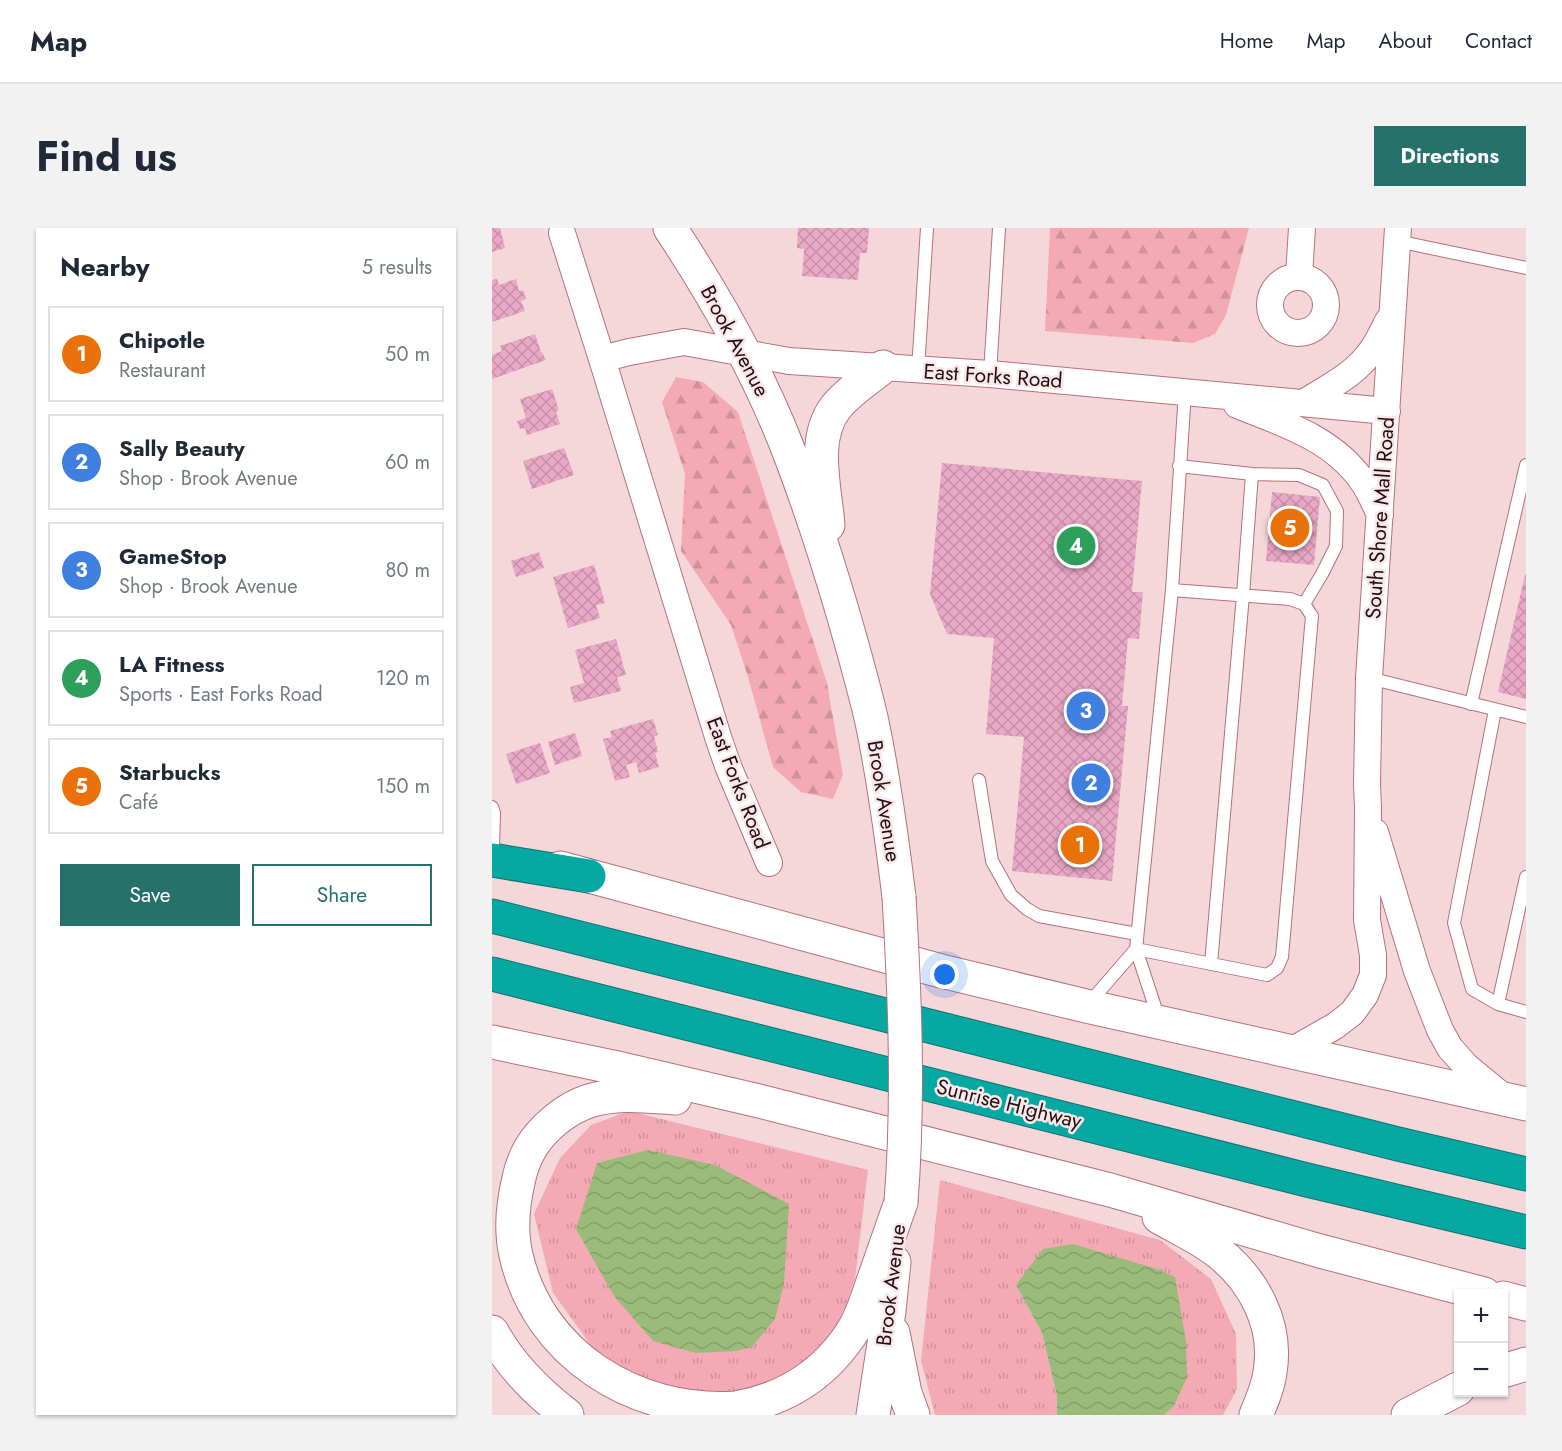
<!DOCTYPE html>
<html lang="en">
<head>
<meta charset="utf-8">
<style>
  body { margin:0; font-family:Jost,sans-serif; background:#f2f2f3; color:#1f2937 }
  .controls { position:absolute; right:18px; bottom:18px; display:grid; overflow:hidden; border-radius:0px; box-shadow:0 2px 4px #0004 }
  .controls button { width:54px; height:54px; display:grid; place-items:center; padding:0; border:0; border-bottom:2px solid #e0e1e3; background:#fff; color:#1f2937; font:30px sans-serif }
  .you { position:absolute; left:453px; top:747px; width:21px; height:21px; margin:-15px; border:4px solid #fff; border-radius:50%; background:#1a73e8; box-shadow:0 0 0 9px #1a73e833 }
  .badge { display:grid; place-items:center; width:39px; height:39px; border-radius:50%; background:#27716d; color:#fff; font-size:20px; font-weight:700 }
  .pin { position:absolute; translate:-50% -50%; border:3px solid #fff; box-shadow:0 2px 6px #0006 }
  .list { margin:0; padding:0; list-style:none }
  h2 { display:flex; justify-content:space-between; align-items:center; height:78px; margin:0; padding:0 24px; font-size:26px }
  h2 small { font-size:20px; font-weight:400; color:#747a83 }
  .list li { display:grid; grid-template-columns:39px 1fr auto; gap:18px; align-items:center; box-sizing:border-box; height:96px; margin:0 12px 12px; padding:0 12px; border:2px solid #e0e1e3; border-radius:0px }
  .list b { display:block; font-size:22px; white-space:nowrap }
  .list p { margin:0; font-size:20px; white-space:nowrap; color:#747a83 }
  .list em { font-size:20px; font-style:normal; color:#747a83 }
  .actions { display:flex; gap:12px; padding:18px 24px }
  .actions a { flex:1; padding:14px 0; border:2px solid #27716d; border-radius:0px; text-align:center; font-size:21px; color:#27716d }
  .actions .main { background:#27716d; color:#fff }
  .map { position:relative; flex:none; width:1034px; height:1187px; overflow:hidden; border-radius:0px }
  header { display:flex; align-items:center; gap:36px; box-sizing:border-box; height:84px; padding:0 30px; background:#fff; border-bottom:2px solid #e0e1e3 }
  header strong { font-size:28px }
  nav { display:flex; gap:33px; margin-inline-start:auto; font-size:21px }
  .intro { display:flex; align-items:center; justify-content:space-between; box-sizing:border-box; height:144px; padding:0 36px }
  h1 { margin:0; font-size:42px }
  .button { padding:15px 27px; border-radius:0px; background:#27716d; color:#fff; font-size:21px; font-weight:700 }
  main { display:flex; gap:36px; padding:0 36px }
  aside { flex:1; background:#fff; border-radius:0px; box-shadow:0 2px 4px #0004 }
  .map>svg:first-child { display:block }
  .grass { fill:url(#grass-tufts) }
  .forest { fill:url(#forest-firs) }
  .water { fill:url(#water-waves) }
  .building { fill:url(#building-cross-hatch) }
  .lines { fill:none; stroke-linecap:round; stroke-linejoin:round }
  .lane-casing { stroke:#b4717b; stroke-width:14 }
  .street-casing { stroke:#b4717b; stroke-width:28 }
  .secondary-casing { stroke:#b4717b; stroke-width:35 }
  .highway-casing { stroke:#127270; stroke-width:35 }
  .lane { stroke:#fff; stroke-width:12 }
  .street { stroke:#fff; stroke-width:26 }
  .secondary { stroke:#fff; stroke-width:33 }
  .highway { stroke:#06a8a2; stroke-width:33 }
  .secondary-bridge-casing { stroke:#b4717b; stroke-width:35; stroke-linecap:butt }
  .secondary-bridge { stroke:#fff; stroke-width:33 }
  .labels { text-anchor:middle; stroke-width:5; stroke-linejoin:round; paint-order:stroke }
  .street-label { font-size:21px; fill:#270d12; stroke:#f8e8ea }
</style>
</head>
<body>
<header>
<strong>Map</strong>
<nav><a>Home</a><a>Map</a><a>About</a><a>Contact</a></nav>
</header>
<div class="intro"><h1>Find us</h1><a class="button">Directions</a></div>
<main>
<aside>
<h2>Nearby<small>5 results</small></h2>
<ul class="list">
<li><span class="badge" style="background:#e8710a">1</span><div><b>Chipotle</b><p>Restaurant</p></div><em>50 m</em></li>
<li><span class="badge" style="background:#3f7fe0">2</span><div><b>Sally Beauty</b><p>Shop · Brook Avenue</p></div><em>60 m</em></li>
<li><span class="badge" style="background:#3f7fe0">3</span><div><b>GameStop</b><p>Shop · Brook Avenue</p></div><em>80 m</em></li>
<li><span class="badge" style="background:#2e9e5b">4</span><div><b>LA Fitness</b><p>Sports · East Forks Road</p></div><em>120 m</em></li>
<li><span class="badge" style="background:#e8710a">5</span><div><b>Starbucks</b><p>Café</p></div><em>150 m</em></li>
</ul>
<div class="actions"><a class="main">Save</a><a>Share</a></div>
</aside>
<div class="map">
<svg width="1034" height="1187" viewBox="0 0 1034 1187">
  <defs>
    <pattern id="grass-tufts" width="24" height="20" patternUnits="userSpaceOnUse" patternTransform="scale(1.5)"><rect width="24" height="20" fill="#f4aab5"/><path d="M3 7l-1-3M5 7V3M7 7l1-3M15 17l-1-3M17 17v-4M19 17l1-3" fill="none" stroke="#d1919b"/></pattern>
    <pattern id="forest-firs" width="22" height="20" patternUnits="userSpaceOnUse" patternTransform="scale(1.5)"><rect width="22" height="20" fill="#f4aab5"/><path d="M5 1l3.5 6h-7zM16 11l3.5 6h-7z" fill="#d1919b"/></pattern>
    <pattern id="water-waves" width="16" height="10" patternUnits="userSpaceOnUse" patternTransform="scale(1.5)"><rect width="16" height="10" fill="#9abb79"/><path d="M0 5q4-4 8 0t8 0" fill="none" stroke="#85a068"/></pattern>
    <pattern id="building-cross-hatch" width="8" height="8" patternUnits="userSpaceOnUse" patternTransform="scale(1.5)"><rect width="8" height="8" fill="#e9a8c6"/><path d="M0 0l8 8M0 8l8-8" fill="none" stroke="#c88fa9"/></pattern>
  </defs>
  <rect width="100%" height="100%" fill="#f5d7da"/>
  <!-- grass -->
  <path class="grass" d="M137 883 376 942 363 1051 347 1096 323 1129 257 1169 163 1163 109 1131 61 1065 42 986 68 930 99 897Z
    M448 952 668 1012 719 1051 744 1106 745 1161 731 1187H672L682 1178 524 1057 550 1105 565 1168V1187H443L429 1133Z"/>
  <!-- forest -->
  <path class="forest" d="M558 0H757L734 87 723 106 701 115 553 103Z
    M184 149 211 154 246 184 335 455 351 547 341 571 309 564 281 539 256 449 239 397 189 323 193 246 170 174Z"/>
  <!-- water -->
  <path class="water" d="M156 922 223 937 297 976 292 1055 283 1091 260 1119 244 1123 204 1125 161 1113 122 1068 84 1001 105 935Z
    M581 1016 665 1041 683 1049 694 1113 695 1149 682 1178 672 1187H565V1168L550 1105 524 1057 551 1021Z"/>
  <!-- building -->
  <path class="building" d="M0 0H8L13 20 0 24Z
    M306 0H377L375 25H368L366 52 310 48 312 21 305 20Z
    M5 51 7 57 24 51 27 63 31 62 34 71 29 73 33 83 0 94V52Z
    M43 106 49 124H50L54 132 0 151V127L10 123 8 118Z
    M60 161 67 182 64 184 68 196 35 207 33 200 28 201 25 193 34 190 28 171Z
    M72 220 82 247 40 261 31 233Z
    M450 235 650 253 640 364H651L647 411 636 410 630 478H636L620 653 520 643 532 509 494 506 502 410 455 406 438 366Z
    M780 264 828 269 822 337 774 333Z
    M47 324 52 340 24 349 19 333Z
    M102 337 113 375 104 377 108 390 76 400 61 349Z
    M1033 347H1034V471L1006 464Z
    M124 411 134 447 125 449 129 463 82 475 78 459 92 455 83 422Z
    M161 491 166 507 162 508 166 524 163 525 167 539 147 545 144 534 134 537 138 549 123 553 111 511 120 509 118 503Z
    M83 505 90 528 63 537 56 514Z
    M48 515 58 545 24 556 14 526Z"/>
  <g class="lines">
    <!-- lane casing -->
    <g class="lane-casing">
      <path id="lane" d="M905 13 1034 40
        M426 142 435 0
        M498 146 507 0
        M687 238 760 246 751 367 719 736
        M760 246 807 247 831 257 845 283 844 318 830 346 812 376
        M680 362 798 371 812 376 820 388 790 729 785 740 775 747 644 721Z
        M680 362 693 164
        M877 450 1034 489
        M979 476 1034 237
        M1003 482 962 695 980 761 1006 776 1034 784
        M487 552 500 633 519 667 535 681 547 688 645 706
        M0 579 2 585 1 621
        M598 774 644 721 667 791
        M1006 776 1034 649"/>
    </g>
    <!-- street casing -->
    <g class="street-casing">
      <path id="street" d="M70 5 110 131 226 509 236 538 277 635
        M807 48 810 0
        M778 77a28 28 0 1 1 56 0a28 28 0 1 1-56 0Z
        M110 131 137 124 192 114 297 133 498 146 895 183
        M813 174C837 159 864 146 880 122 887 113 891 102 896 93
        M745 177C791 195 842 211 871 254 878 264 883 276 888 287
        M883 604 925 743 948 802 958 820 974 838 1014 871
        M799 823 843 798 860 785 873 767 881 747V727L875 692 876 580 875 556 877 450 906 0"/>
    </g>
    <!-- secondary casing -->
    <g class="secondary-casing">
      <path id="secondary" d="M178 0C223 68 264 140 294 216 316 272 335 331 352 389 362 424 372 459 380 494 392 552 400 611 407 669
        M336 297C333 259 319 211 344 179 357 163 375 152 391 139
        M68 640 449 743 594 778 1034 876
        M0 814 130 841 267 873 618 962 828 1023 992 1066
        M183 870C154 868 125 864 97 873 75 880 50 900 38 921 33 930 29 940 27 950 21 975 18 1002 24 1027 46 1126 143 1187 244 1180 289 1172 327 1150 354 1113 368 1095 374 1073 382 1051 391 1026 400 1000 409 974
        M667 989C686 1000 708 1010 726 1024 762 1052 786 1097 778 1144 776 1159 770 1173 764 1187
        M1011 1070 1034 1076
        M0 1104C18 1137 45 1164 75 1187
        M401 1105 413 1165 421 1187
        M1011 1143 1034 1136
        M381 1187 397 1083 402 1034
        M916 1187 966 1161"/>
    </g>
    <!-- highway casing -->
    <g class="highway-casing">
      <path id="highway" d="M0 632 97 648
        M0 688 906 916 1034 946
        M0 746 815 952 1034 1004"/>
    </g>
    <!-- lane -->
    <use href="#lane" class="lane"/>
    <!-- street -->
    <use href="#street" class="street"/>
    <!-- secondary -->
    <use href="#secondary" class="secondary"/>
    <!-- highway -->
    <use href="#highway" class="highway"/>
    <!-- secondary-bridge casing -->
    <g class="secondary-bridge-casing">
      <path id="secondary-bridge" d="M407 669C413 771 417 872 409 974"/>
    </g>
    <!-- secondary-bridge -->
    <use href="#secondary-bridge" class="secondary-bridge"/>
  </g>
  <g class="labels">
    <!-- street labels -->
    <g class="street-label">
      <text transform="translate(243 113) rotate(62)" y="7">Brook Avenue</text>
      <text transform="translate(501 148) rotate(4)" y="7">East Forks Road</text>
      <text transform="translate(888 290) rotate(-86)" y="7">South Shore Mall Road</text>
      <text transform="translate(246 555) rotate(69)" y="7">East Forks Road</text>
      <text transform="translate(392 573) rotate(81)" y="7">Brook Avenue</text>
      <text transform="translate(517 876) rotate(14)" y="7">Sunrise Highway</text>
      <text transform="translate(399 1057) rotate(-83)" y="7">Brook Avenue</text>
    </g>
  </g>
</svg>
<div class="controls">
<button>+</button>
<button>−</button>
</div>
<div class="you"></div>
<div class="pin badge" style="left:588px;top:617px;background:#e8710a">1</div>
<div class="pin badge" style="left:599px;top:555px;background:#3f7fe0">2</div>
<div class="pin badge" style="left:594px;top:483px;background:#3f7fe0">3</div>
<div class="pin badge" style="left:584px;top:318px;background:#2e9e5b">4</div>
<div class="pin badge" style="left:798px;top:300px;background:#e8710a">5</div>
</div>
</main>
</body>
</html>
